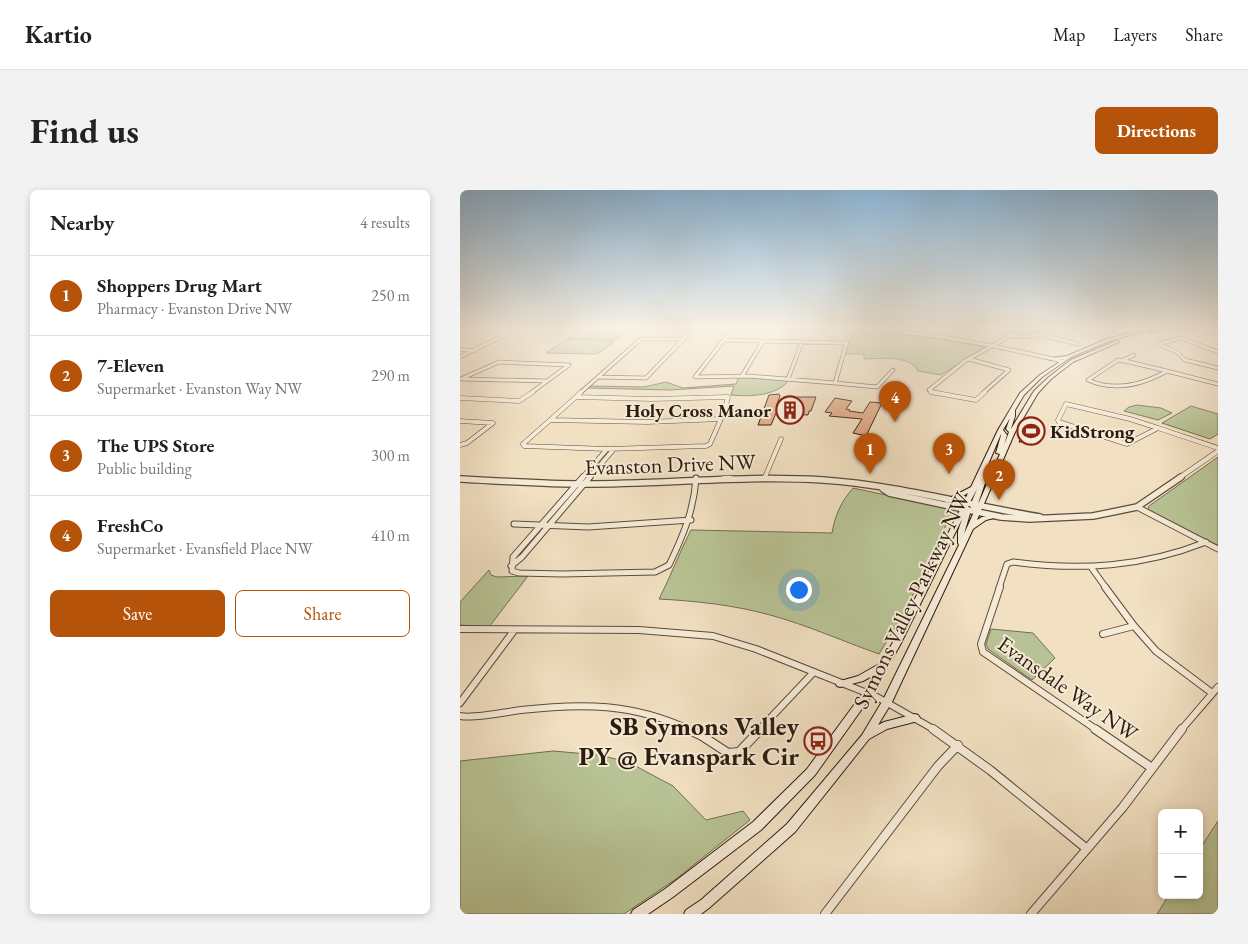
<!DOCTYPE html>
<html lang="en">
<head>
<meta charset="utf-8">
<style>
  body { margin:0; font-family:"EB Garamond",serif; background:#f2f2f2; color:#222 }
  .controls { position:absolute; right:15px; bottom:15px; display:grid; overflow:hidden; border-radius:8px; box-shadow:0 2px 8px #0003 }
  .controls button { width:45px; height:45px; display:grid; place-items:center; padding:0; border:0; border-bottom:1px solid #e0e0e0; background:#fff; color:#222; font:25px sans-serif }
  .you { position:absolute; left:338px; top:399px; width:18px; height:18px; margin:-12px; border:4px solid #fff; border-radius:50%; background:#1a73e8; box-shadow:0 0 0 8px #1a73e833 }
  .badge { display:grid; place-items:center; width:32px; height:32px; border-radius:50%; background:#b45309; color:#fff; font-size:16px; font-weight:700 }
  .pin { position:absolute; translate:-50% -41px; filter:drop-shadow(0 1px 2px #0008) }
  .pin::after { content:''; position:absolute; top:26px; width:18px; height:15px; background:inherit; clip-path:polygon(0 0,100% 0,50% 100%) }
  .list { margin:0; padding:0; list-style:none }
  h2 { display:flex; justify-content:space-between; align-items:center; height:65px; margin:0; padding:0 20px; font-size:21px }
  h2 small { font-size:16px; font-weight:400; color:#767676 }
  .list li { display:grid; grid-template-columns:32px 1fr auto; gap:15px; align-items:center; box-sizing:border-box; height:80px; padding:0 20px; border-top:1px solid #e0e0e0 }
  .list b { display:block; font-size:19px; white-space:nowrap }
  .list p { margin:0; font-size:16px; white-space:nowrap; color:#767676 }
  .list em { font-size:16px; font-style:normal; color:#767676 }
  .actions { display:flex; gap:10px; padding:15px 20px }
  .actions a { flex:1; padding:11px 0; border:1px solid #b45309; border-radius:8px; text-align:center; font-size:18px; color:#b45309 }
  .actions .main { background:#b45309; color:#fff }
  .map { position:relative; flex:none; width:758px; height:724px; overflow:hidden; border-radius:8px }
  header { display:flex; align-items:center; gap:30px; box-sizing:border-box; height:70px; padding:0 25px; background:#fff; border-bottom:1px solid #e0e0e0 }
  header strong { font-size:24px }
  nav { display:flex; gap:28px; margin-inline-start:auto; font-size:18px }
  .intro { display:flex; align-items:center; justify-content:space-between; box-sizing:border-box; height:120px; padding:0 30px }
  h1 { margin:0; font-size:35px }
  .button { padding:12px 22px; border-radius:8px; background:#b45309; color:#fff; font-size:18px; font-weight:700 }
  main { display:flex; gap:30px; padding:0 30px }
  aside { flex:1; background:#fff; border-radius:8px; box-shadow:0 2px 8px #0003 }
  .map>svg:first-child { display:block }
  .green { fill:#b8c395; stroke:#726f52 }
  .building { fill:#e1aa86; stroke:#2b1b10 }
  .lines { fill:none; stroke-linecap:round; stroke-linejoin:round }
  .minor-far4-casing { stroke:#5c4c3c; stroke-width:4.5 }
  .minor-far3-casing { stroke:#5c4c3c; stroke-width:5 }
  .minor-far2-casing { stroke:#5c4c3c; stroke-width:7 }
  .minor-far1-casing { stroke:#5c4c3c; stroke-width:8 }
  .minor-casing { stroke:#5c4c3c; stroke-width:10 }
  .tertiary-far2-casing { stroke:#5c4c3c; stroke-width:4.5 }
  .tertiary-far1-casing { stroke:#5c4c3c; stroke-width:5.5 }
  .tertiary-casing { stroke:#5c4c3c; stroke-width:8 }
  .secondary-casing { stroke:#2b1b10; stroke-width:2 }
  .minor-far4 { stroke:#f6ebd7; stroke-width:3 }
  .minor-far3 { stroke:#f6ebd7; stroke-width:4 }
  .minor-far2 { stroke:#f6ebd7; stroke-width:5 }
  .minor-far1 { stroke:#f6ebd7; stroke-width:6 }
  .minor { stroke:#f6ebd7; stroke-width:8 }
  .tertiary-far2 { stroke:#f6ebd7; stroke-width:3 }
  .tertiary-far1 { stroke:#f6ebd7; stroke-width:4.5 }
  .tertiary { stroke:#f6ebd7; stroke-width:5.5 }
  .secondary { fill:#f6ebd7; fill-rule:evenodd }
  .labels { text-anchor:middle; stroke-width:4; stroke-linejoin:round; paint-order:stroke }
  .far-poi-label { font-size:19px; font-weight:bold; fill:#2b1b10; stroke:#f6ebd7; text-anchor:end }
  .street-label { font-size:22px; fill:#2b1b10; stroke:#f6ebd7 }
  .near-poi-label { font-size:26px; font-weight:bold; fill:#2b1b10; stroke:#f6ebd7; text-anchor:end }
</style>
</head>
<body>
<header>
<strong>Kartio</strong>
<nav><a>Map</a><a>Layers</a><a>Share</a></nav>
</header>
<div class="intro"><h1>Find us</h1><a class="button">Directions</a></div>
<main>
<aside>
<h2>Nearby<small>4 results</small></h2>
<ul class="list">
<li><span class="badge">1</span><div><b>Shoppers Drug Mart</b><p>Pharmacy · Evanston Drive NW</p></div><em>250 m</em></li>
<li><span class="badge">2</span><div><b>7-Eleven</b><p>Supermarket · Evanston Way NW</p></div><em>290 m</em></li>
<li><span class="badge">3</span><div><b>The UPS Store</b><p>Public building</p></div><em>300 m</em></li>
<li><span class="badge">4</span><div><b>FreshCo</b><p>Supermarket · Evansfield Place NW</p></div><em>410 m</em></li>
</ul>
<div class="actions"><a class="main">Save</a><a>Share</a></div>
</aside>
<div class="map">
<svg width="758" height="724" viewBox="0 0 758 724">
  <rect width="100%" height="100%" fill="#f1e0c2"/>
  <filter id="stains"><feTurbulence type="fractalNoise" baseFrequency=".004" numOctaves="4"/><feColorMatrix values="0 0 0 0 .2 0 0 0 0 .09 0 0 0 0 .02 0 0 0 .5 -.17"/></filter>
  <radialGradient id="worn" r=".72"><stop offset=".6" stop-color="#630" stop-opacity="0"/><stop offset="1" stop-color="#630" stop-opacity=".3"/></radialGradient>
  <!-- green -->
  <path class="green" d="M123 138H171L157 149 108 148Z
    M539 138H583L585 140C573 150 550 145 539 138Z
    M397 141 467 147 525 157 481 185 458 181C449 164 420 169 404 169V164H385C387 156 388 144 397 141Z
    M107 149 155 151 137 164 86 163Z
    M279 187 329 190C317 206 290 207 271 205L274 196 210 200 128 198 131 196 184 197 206 192 223 198 276 194Z
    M677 215 701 218 712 223 698 230 664 221 669 217Z
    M731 216 758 224V244L750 249 702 233Z
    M758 267V356L688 320 689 316Z
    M393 298 491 319 494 323 482 342V347L441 428 419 464C382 451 347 435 310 425 274 415 236 411 199 409 211 386 219 363 231 340L372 343C375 325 381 312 393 298Z
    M29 380 31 385 37 387 68 386 29 437 0 435V412Z
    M531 439 573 443 595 468 572 490 528 459 526 454Z
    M93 561 139 565 168 572 213 596 246 630 283 621 290 630 216 689 164 724H0V571Z
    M758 631V724H697L709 705H739V660Z"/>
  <!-- building -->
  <path class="building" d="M319 204 320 206 316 217 333 218 337 207H356L351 221H349L348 225 316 223 311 235H298L309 205Z
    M375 208 392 211 386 219 390 220 389 221 403 223 410 212 422 213 406 246 393 243 402 229 369 226 372 223 365 222Z
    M565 238 578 240 571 252H559Z"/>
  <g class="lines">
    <!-- minor-far4 casing -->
    <g class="minor-far4-casing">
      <path id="minor-far4" d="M273 138 235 187 288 186 375 193 391 138
        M537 138C551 148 569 148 585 143L587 140 585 138
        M646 138 660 142 676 138
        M582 145 618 154
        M264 150 385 153
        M0 159 14 161
        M758 162 721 148 698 154 717 162 725 170 758 178
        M509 169 549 180 523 203
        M658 170 665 171 707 181C682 195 655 202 628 190Z
        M663 170 674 165
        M707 181 758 194
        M282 186 303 151
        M139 187 186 188 234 138
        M3 188 39 172 109 175 87 191
        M0 189 87 191 71 203
        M328 189 342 152
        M375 193 417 197 433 180
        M120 203 181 149H223
        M475 203 469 200 505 171 552 145"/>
    </g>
    <!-- minor-far3 casing -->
    <g class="minor-far3-casing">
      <path id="minor-far3" d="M471 202 516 210 525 202
        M116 207 192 209 268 207 264 222 250 254 246 256 147 259 64 256 63 254Z
        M116 207 121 202
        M0 208 59 211 73 202
        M606 214 670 229 698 238 667 254 599 232 598 230Z
        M90 230 187 232 261 229
        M0 231 33 233 7 253 0 255
        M698 238 758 258
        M305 287 321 249
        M122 288 147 259
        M129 288 154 259"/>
    </g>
    <!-- minor-far2 casing -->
    <g class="minor-far2-casing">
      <path id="minor-far2" d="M123 287 53 367 52 381 59 383 102 384 195 382 209 375C223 346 234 320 236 288
        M677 317 758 359
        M54 334 128 337 231 330
        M51 376 62 367 130 287
        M631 377 646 398
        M539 398 547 374 553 372C620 381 683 377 746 352"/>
    </g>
    <!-- minor-far1 casing -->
    <g class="minor-far1-casing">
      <path id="minor-far1" d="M540 397 521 454 523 462 637 540
        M645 397 674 436 696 461 752 503
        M0 439 179 440 253 446 296 459 417 507 475 540
        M643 444 674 436
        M0 513 53 442
        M0 526C13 529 46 522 61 520 122 513 173 513 230 540
        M299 540 353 483
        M721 540 758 497"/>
    </g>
    <!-- minor casing -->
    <g class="minor-casing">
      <path id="minor" d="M227 539 242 546 268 563 279 562 301 539
        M473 539 530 580 627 659
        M635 539 692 578
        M365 724 478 576 498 555
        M571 724 663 617 722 539"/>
    </g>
    <!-- tertiary-far2 casing -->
    <g class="tertiary-far2-casing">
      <path id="tertiary-far2" d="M299 138C346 139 393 138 440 142 495 147 549 159 602 171
        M736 138 758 144
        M0 167 58 138"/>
    </g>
    <!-- tertiary-far1 casing -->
    <g class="tertiary-far1-casing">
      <path id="tertiary-far1" d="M264 288H271
        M719 288 758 261"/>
    </g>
    <!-- tertiary casing -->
    <g class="tertiary-casing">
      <path id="tertiary" d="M0 289C42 291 83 294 125 294 205 294 284 285 363 290 436 295 508 315 580 327
        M423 299 429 303 541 327 569 329 633 326 677 317 721 287"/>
    </g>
    <!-- secondary casing -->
    <g class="secondary-casing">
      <path id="secondary" d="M692 138H696L649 151 611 167 582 187 564 205 555 220V226L551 239 574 201 589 187 611 170 656 151 659 152 613 172 591 189 578 203 555 242 517 330 522 327 536 324 539 326 538 327 526 330 513 339 432 512 418 535 424 532 455 524 458 525 460 528 458 531 427 539 409 549 335 642 249 718 241 724H224L226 720 241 710 327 634 402 545 423 510 499 355 498 353V341L502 329 440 455 411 506 355 585 301 640 213 707 188 724H171L173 720 205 699 293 632 347 579 405 500 414 485 403 491 380 497 377 496 376 494 377 492 398 486 421 473 432 454 502 316 501 314 504 312 508 303 496 310 487 313 484 311 511 297 538 240 560 203 580 185 604 169 591 170 589 169 590 168 607 166 647 149ZM550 228 546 239 549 242 544 255 547 245 543 240ZM541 244V245L536 263 540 264 517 317 527 287 524 284ZM517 299 510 316 514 322 504 344 511 320 508 316Z
        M708 138H713L691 143 689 142Z"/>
    </g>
    <!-- minor-far4 -->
    <use href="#minor-far4" class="minor-far4"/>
    <!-- minor-far3 -->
    <use href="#minor-far3" class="minor-far3"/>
    <!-- minor-far2 -->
    <use href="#minor-far2" class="minor-far2"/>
    <!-- minor-far1 -->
    <use href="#minor-far1" class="minor-far1"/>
    <!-- minor -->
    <use href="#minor" class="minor"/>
    <!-- tertiary-far2 -->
    <use href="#tertiary-far2" class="tertiary-far2"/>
    <!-- tertiary-far1 -->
    <use href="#tertiary-far1" class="tertiary-far1"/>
    <!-- tertiary -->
    <use href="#tertiary" class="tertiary"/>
    <!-- secondary -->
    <use href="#secondary" class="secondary"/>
  </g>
  <!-- sky -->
  <linearGradient id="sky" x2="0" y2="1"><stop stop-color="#8bb6d8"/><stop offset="0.58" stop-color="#f9f1e4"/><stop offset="1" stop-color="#f9f1e4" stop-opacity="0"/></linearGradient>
  <rect width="758" height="239" fill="url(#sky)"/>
  <!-- icons -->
  <defs>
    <g id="building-ring" transform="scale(1.4375)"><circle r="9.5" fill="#f6ebd7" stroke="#8f2418" stroke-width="1.5"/><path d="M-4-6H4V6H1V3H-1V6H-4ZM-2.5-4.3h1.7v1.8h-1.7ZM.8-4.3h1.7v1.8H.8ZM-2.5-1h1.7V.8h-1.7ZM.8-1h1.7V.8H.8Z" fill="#8f2418"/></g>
    <g id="stadium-ring" transform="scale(1.4375)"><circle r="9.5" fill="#f6ebd7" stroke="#8f2418" stroke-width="1.5"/><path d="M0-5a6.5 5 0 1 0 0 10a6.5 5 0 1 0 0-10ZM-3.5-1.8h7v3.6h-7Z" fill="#8f2418"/></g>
    <g id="bus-ring" transform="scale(1.4375)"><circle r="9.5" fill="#f6ebd7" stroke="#8f2418" stroke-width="1.5"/><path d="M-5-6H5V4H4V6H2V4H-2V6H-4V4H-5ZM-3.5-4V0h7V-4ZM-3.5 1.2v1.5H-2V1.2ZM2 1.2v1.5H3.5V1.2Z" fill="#8f2418"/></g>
  </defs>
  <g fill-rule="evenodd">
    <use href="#building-ring" x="330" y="220"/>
    <use href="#stadium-ring" x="571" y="241"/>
    <use href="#bus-ring" x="358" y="551"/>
  </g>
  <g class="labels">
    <!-- far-poi labels -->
    <g class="far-poi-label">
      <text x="311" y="227">Holy Cross Manor</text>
      <text x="590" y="248" text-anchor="start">KidStrong</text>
    </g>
    <!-- street labels -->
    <g class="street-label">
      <text transform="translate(210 274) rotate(-2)" y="8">Evanston Drive NW</text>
      <text transform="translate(451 410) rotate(-64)" y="8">Symons Valley Parkway NW</text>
      <text transform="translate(608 498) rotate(35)" y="8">Evansdale Way NW</text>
    </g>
    <!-- near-poi labels -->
    <g class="near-poi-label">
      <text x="339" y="545">SB Symons Valley<tspan x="339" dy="30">PY @ Evanspark Cir</tspan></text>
    </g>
  </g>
  <rect width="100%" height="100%" filter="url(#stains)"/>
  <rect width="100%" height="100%" fill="url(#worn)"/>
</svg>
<div class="controls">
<button>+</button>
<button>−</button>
</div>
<div class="you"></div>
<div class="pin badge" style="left:410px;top:284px">1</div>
<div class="pin badge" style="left:539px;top:310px">2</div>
<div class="pin badge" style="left:489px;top:284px">3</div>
<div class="pin badge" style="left:435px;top:232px">4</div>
</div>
</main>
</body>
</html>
